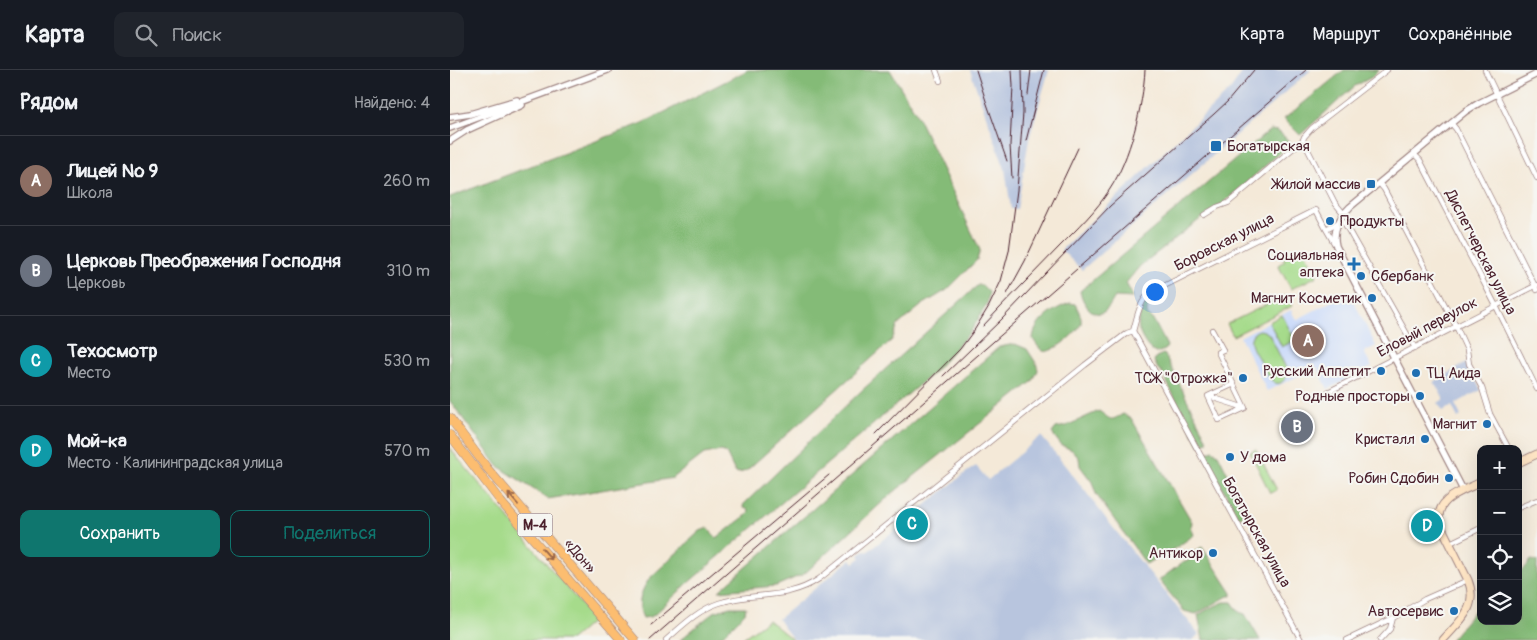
<!DOCTYPE html>
<html lang="ru">
<head>
<meta charset="utf-8">
<style>
  body { margin:0; font-family:Pangolin,sans-serif; background:#20242c; color:#f1f3f6 }
  .controls { position:absolute; right:15px; bottom:15px; display:grid; overflow:hidden; border-radius:10px; box-shadow:0 5px 20px #0002 }
  .controls button { width:45px; height:45px; display:grid; place-items:center; padding:0; border:0; border-bottom:1px solid #363941; background:#171b24; color:#f1f3f6; font:25px sans-serif }
  .you { position:absolute; left:704px; top:221px; width:18px; height:18px; margin:-12px; border:4px solid #fff; border-radius:50%; background:#1a73e8; box-shadow:0 0 0 8px #1a73e833 }
  .badge { display:grid; place-items:center; width:32px; height:32px; border-radius:50%; background:#0f766e; color:#fff; font-size:16px; font-weight:700 }
  .pin { position:absolute; translate:-50% -50%; border:2px solid #fff; box-shadow:0 1px 5px #0006 }
  .list { margin:0; padding:0; list-style:none }
  h2 { display:flex; justify-content:space-between; align-items:center; height:65px; margin:0; padding:0 20px; font-size:21px }
  h2 small { font-size:16px; font-weight:400; color:#9ea1a6 }
  .list li { display:grid; grid-template-columns:32px 1fr auto; gap:15px; align-items:center; box-sizing:border-box; height:90px; padding:0 20px; border-top:1px solid #363941 }
  .list b { display:block; font-size:19px; white-space:nowrap }
  .list p { margin:0; font-size:16px; white-space:nowrap; color:#9ea1a6 }
  .list em { font-size:16px; font-style:normal; color:#9ea1a6 }
  .actions { display:flex; gap:10px; padding:15px 20px }
  .actions a { flex:1; padding:11px 0; border:1px solid #0f766e; border-radius:10px; text-align:center; font-size:18px; color:#0f766e }
  .actions .main { background:#0f766e; color:#fff }
  .icon { flex:none; width:28px; height:28px; fill:none; stroke:currentColor; stroke-width:2; stroke-linecap:round; stroke-linejoin:round }
  .map { position:relative; flex:none; width:1087px; height:570px; overflow:hidden }
  header { display:flex; align-items:center; gap:30px; box-sizing:border-box; height:70px; padding:0 25px; background:#171b24; border-bottom:1px solid #363941 }
  header strong { font-size:24px }
  nav { display:flex; gap:28px; margin-inline-start:auto; font-size:18px }
  .search { width:350px; height:45px; background:#20242c; display:flex; align-items:center; gap:12px; box-sizing:border-box; padding:0 18px; border-radius:10px; color:#9ea1a6; font-size:19px }
  main { display:flex }
  aside { flex:1; background:#171b24 }
  .map>svg:first-child { display:block }
  .built { fill:#ccdbf9 }
  .industrial { fill:#b8c5de }
  .green { fill:#a6db8b; stroke:#787d5b }
  .forest { fill:#84bb77; stroke:#676d51 }
  .lines { fill:none; stroke-linecap:round; stroke-linejoin:round }
  .minor-casing { stroke:#9f8482; stroke-width:6 }
  .tertiary-casing { stroke:#9f8482; stroke-width:8 }
  .secondary-casing { stroke:#9f8482; stroke-width:9 }
  .trunk-casing { stroke:#9f8482; stroke-width:9 }
  .minor { stroke:#fff; stroke-width:4.5 }
  .tertiary { stroke:#fff; stroke-width:5.5 }
  .secondary { stroke:#fee5c5; stroke-width:7 }
  .trunk { stroke:#fcbd6f; stroke-width:8 }
  .rail { stroke:#4a1f2b; stroke-width:1 }
  .oneway { stroke:#9a664a }
  .poi-dot { fill:#1f6fb2; stroke:#f6f6f2; stroke-width:2 }
  .labels { text-anchor:middle; stroke-width:4; stroke-linejoin:round; paint-order:stroke }
  .shield { fill:#f6f6f2; stroke:#7e6067; stroke-width:1 }
  .shield-label { font-size:14px; font-weight:bold; fill:#4a1f2b }
  .poi-label { font-size:15px; fill:#4a1f2b; stroke:#f6f6f2; text-anchor:end }
  .street-label { font-size:15px; fill:#4a1f2b; stroke:#f6f6f2 }
</style>
</head>
<body>
<header>
<strong>Карта</strong>
<div class="search"><svg class="icon" aria-label="search" viewBox="0 0 24 24"><circle cx="10" cy="10" r="6"/><path d="M15 15l6 6"/></svg>Поиск</div>
<nav><a>Карта</a><a>Маршрут</a><a>Сохранённые</a></nav>
</header>
<main>
<aside>
<h2>Рядом<small>Найдено: 4</small></h2>
<ul class="list">
<li><span class="badge" style="background:#8d6e63">A</span><div><b>Лицей № 9</b><p>Школа</p></div><em>260 m</em></li>
<li><span class="badge" style="background:#6b7280">B</span><div><b>Церковь Преображения Господня</b><p>Церковь</p></div><em>310 m</em></li>
<li><span class="badge" style="background:#0f9aa8">C</span><div><b>Техосмотр</b><p>Место</p></div><em>530 m</em></li>
<li><span class="badge" style="background:#0f9aa8">D</span><div><b>Мой-ка</b><p>Место · Калининградская улица</p></div><em>570 m</em></li>
</ul>
<div class="actions"><a class="main">Сохранить</a><a>Поделиться</a></div>
</aside>
<div class="map">
<svg width="1087" height="570" viewBox="0 0 1087 570">
  <rect width="100%" height="100%" fill="#f6f6f2"/>
  <filter id="ink" filterUnits="userSpaceOnUse"><feTurbulence type="fractalNoise" baseFrequency=".02" numOctaves="2"/><feDisplacementMap in="SourceGraphic" scale="10" xChannelSelector="R" yChannelSelector="G"/><feConvolveMatrix kernelMatrix="1 2 1 2 8 2 1 2 1" color-interpolation-filters="sRGB"/></filter>
  <filter id="wash" filterUnits="userSpaceOnUse"><feTurbulence type="fractalNoise" baseFrequency=".0096" numOctaves="4" result="noise"/><feDisplacementMap in="SourceGraphic" scale="20" xChannelSelector="R" yChannelSelector="G"/><feGaussianBlur stdDeviation="1.12" result="paint"/><feColorMatrix in="noise" values="0 0 0 0 0 0 0 0 0 0 0 0 0 0 0 0 0 1.4 0 .05"/><feComposite in="paint" operator="in"/></filter>
  <g filter="url(#wash)">
    <rect width="100%" height="100%" fill="#f4e9d8"/>
    <!-- built -->
    <path class="built" d="M899 222 926 276 914 282 922 297 878 319 867 297 817 321 790 267 841 240 845 248 848 249Z"/>
    <!-- industrial -->
    <path class="industrial" d="M520 0H599L579 69 567 139H561L555 99Z
      M794 0H861L632 200 611 180 781 19Z
      M1016 293 1031 320 1005 334 1011 346 1008 348 1002 336 993 341 988 333 994 329 984 312Z
      M591 366 626 409 657 450 749 564 743 570H344L334 558 328 549 401 489 404 493 409 489 411 488 409 485 415 480 417 482 430 472 514 404 526 396 538 410Z"/>
    <!-- green -->
    <path class="green" d="M853 177 867 206 841 219 828 195 835 191 833 187Z
      M836 225 842 236 783 266 777 254Z
      M832 245 845 270 832 277 819 252Z
      M809 260 814 261 819 264 836 298 837 306C826 325 816 303 811 293 808 287 799 276 801 268 802 264 805 262 809 260Z
      M0 377 7 387 144 550 121 570H0Z
      M806 379 827 420 820 423 800 382Z
      M318 550 343 570H290Z"/>
    <!-- forest -->
    <path class="forest" d="M298 0H440L466 43 530 180 527 190 497 220 472 235 448 255 442 270 296 401 289 403 285 402 276 383 271 381 254 384 223 408 98 429 48 396 0 331V127L193 53Z
      M894 0H929L922 7 905 16 850 65 834 49Z
      M820 60 828 61 841 73 769 137 749 150 690 196 676 213 682 225 681 226 683 228 665 227C662 231 660 237 655 241 643 250 632 232 630 221Z
      M528 215H532L539 222 537 234 521 261 483 303 238 513 204 545 200 547 193 548C186 534 191 520 200 508L250 461 258 458C262 460 262 465 266 468L268 467 298 444 299 440 294 438 293 435 408 324Z
      M696 232 698 234 697 242 698 246 704 251 717 276 715 280 706 283C699 281 691 268 689 260 687 252 691 238 696 232Z
      M620 233 625 234C628 239 632 247 631 253 630 261 601 285 593 281 589 279 585 272 583 269 584 251 605 238 620 233Z
      M565 274 577 279 586 293 588 300 583 311 439 426 354 504 326 516 269 521 549 277Z
      M713 284 715 285 757 370V372L750 376 739 356 712 302 708 299 704 291 706 287Z
      M649 341C662 350 659 352 673 344L681 348 742 452 741 457 744 465 727 477 696 494 646 424 642 412 630 396 629 388 622 380 611 375 602 363 606 358 616 356Z
      M763 380 768 384 795 439 794 444 791 447H788L756 387 757 383Z
      M752 477 782 523V526H778L746 544 734 541 709 510 732 493 738 491 743 482Z
      M1081 490 1087 491V570H1000L1031 533V551H1068V504L1076 497Z
      M774 532H782L789 542 795 544 810 570H753L748 545 760 538Z
      M280 537H296L295 543 273 565 265 570H230L264 542Z"/>
  </g>
  <g filter="url(#ink)">
    <g class="lines">
      <!-- minor casing -->
      <g class="minor-casing">
        <path id="minor" d="M486 0 490 11
          M1035 0 1087 108
          M1001 53 1006 59 1087 220
          M853 70 885 133 894 144
          M964 84 970 90 1046 236 1087 319
          M929 113 934 119 1006 256 1017 280 1019 294 1032 318 1040 344 1059 379
          M754 145 767 137 778 133 853 70 854 67 862 58 937 0
          M891 147 965 278
          M876 159 884 173
          M762 260 773 280 768 282 795 338 769 350 758 326 784 314
          M683 261 851 570
          M683 261C687 248 689 232 700 223L866 140 876 159 887 153
          M878 322 1087 215
          M762 325 764 328 795 338
          M1068 438 1087 430
          M1000 473 1031 458
          M216 570C232 556 248 540 269 533 304 521 336 531 369 509L635 295 677 263 683 261
          M897 570 943 548
          M930 570 940 559 943 548 975 529 1018 510"/>
      </g>
      <!-- tertiary casing -->
      <g class="tertiary-casing">
        <path id="tertiary" d="M0 47 20 44 67 30
          M0 58 158 0
          M0 71 17 60 72 35
          M1013 420 886 176C882 160 889 148 900 137L1016 41 1029 33 1087 4"/>
      </g>
      <!-- secondary casing -->
      <g class="secondary-casing">
        <path id="secondary" d="M1068 393 1087 384
          M993 570C1010 551 1029 537 1018 510L990 454C983 429 1013 421 1031 412"/>
      </g>
      <!-- trunk casing -->
      <g class="trunk-casing">
        <path id="trunk" d="M0 348 37 398 185 570
          M0 365 51 432 171 570"/>
      </g>
      <!-- minor -->
      <use href="#minor" class="minor"/>
      <!-- tertiary -->
      <use href="#tertiary" class="tertiary"/>
      <!-- secondary -->
      <use href="#secondary" class="secondary"/>
      <!-- trunk -->
      <use href="#trunk" class="trunk"/>
      <!-- rail -->
      <path class="rail" d="M526 0 536 31 557 91
        M562 0 563 16 560 75 562 108
        M578 25 581 0
        M576 71 594 0
        M557 224 575 191 628 78
        M533 256C558 229 584 203 610 176 628 158 646 141 660 119 680 89 693 36 695 0
        M493 306 552 249 660 136 764 44 778 31 804 0
        M426 364 510 279 525 259 539 236 551 211 559 181 567 120 573 43 572 0
        M201 555 379 405
        M200 570 856 0"/>
    </g>
    <!-- one-way arrows -->
    <defs><path id="oneway-shaft" d="M-6 0H5M1.5-3L5.5 0L1.5 3" fill="none" stroke-width="1.6" stroke-linecap="round" stroke-linejoin="round" transform="scale(1.25)"/></defs>
    <g class="oneway">
      <use href="#oneway-shaft" transform="translate(63 429) rotate(-131)"/>
      <use href="#oneway-shaft" transform="translate(97 484) rotate(49)"/>
    </g>
  </g>
  <!-- markers -->
  <g class="poi-dot">
    <rect x="760" y="70" width="12" height="12" rx="2.5"/>
    <rect x="916" y="109" width="10" height="10" rx="2.5"/>
    <circle cx="880" cy="151" r="5"/>
    <path d="M901.5 186.5h5v5h5v5h-5v5h-5v-5h-5v-5h5z"/>
    <circle cx="911" cy="206" r="5"/>
    <circle cx="922" cy="228" r="5"/>
    <circle cx="931" cy="301" r="5"/>
    <circle cx="966" cy="303" r="5"/>
    <circle cx="793" cy="308" r="5"/>
    <circle cx="970" cy="326" r="5"/>
    <circle cx="1037" cy="354" r="5"/>
    <circle cx="975" cy="369" r="5"/>
    <circle cx="780" cy="387" r="5"/>
    <circle cx="999" cy="408" r="5"/>
    <circle cx="763" cy="483" r="5"/>
    <circle cx="1004" cy="541" r="5"/>
  </g>
  <g class="labels">
    <!-- shield labels -->
    <rect class="shield" x="67.5" y="443.5" width="35" height="23" rx="4"/>
    <g class="shield-label">
      <text x="85" y="460">М-4</text>
    </g>
    <!-- poi labels -->
    <g class="poi-label">
      <text x="777" y="81" text-anchor="start">Богатырская</text>
      <text x="911" y="119">Жилой массив</text>
      <text x="890" y="156" text-anchor="start">Продукты</text>
      <text x="894" y="190">Социальная<tspan x="894" dy="17">аптека</tspan></text>
      <text x="921" y="211" text-anchor="start">Сбербанк</text>
      <text x="912" y="233">Магнит Косметик</text>
      <text x="921" y="306">Русский Аппетит</text>
      <text x="976" y="308" text-anchor="start">ТЦ Аида</text>
      <text x="783" y="313">ТСЖ "Отрожка"</text>
      <text x="960" y="331">Родные просторы</text>
      <text x="1027" y="359">Магнит</text>
      <text x="965" y="374">Кристалл</text>
      <text x="790" y="392" text-anchor="start">У дома</text>
      <text x="989" y="413">Робин Сдобин</text>
      <text x="753" y="488">Антикор</text>
      <text x="994" y="546">Автосервис</text>
    </g>
    <!-- street labels -->
    <g class="street-label">
      <text transform="translate(774 172) rotate(-27)" y="5">Боровская улица</text>
      <text transform="translate(1031 182) rotate(63)" y="5">Диспетчерская улица</text>
      <text transform="translate(977 257) rotate(-28)" y="5">Еловый переулок</text>
      <text transform="translate(807 462) rotate(61)" y="5">Богатырская улица</text>
      <text transform="translate(130 486) rotate(49)" y="5">«Дон»</text>
    </g>
  </g>
</svg>
<div class="controls">
<button>+</button>
<button>−</button>
<button><svg class="icon" aria-label="locate" viewBox="0 0 24 24"><circle cx="12" cy="12" r="6"/><path d="M12 2v4M12 18v4M2 12h4M18 12h4"/></svg></button>
<button><svg class="icon" aria-label="layers" viewBox="0 0 24 24"><path d="M12 4l9 5-9 5-9-5zM3 14l9 5 9-5"/></svg></button>
</div>
<div class="you"></div>
<div class="pin badge" style="left:858px;top:271px;background:#8d6e63">A</div>
<div class="pin badge" style="left:847px;top:357px;background:#6b7280">B</div>
<div class="pin badge" style="left:462px;top:454px;background:#0f9aa8">C</div>
<div class="pin badge" style="left:977px;top:456px;background:#0f9aa8">D</div>
</div>
</main>
</body>
</html>
